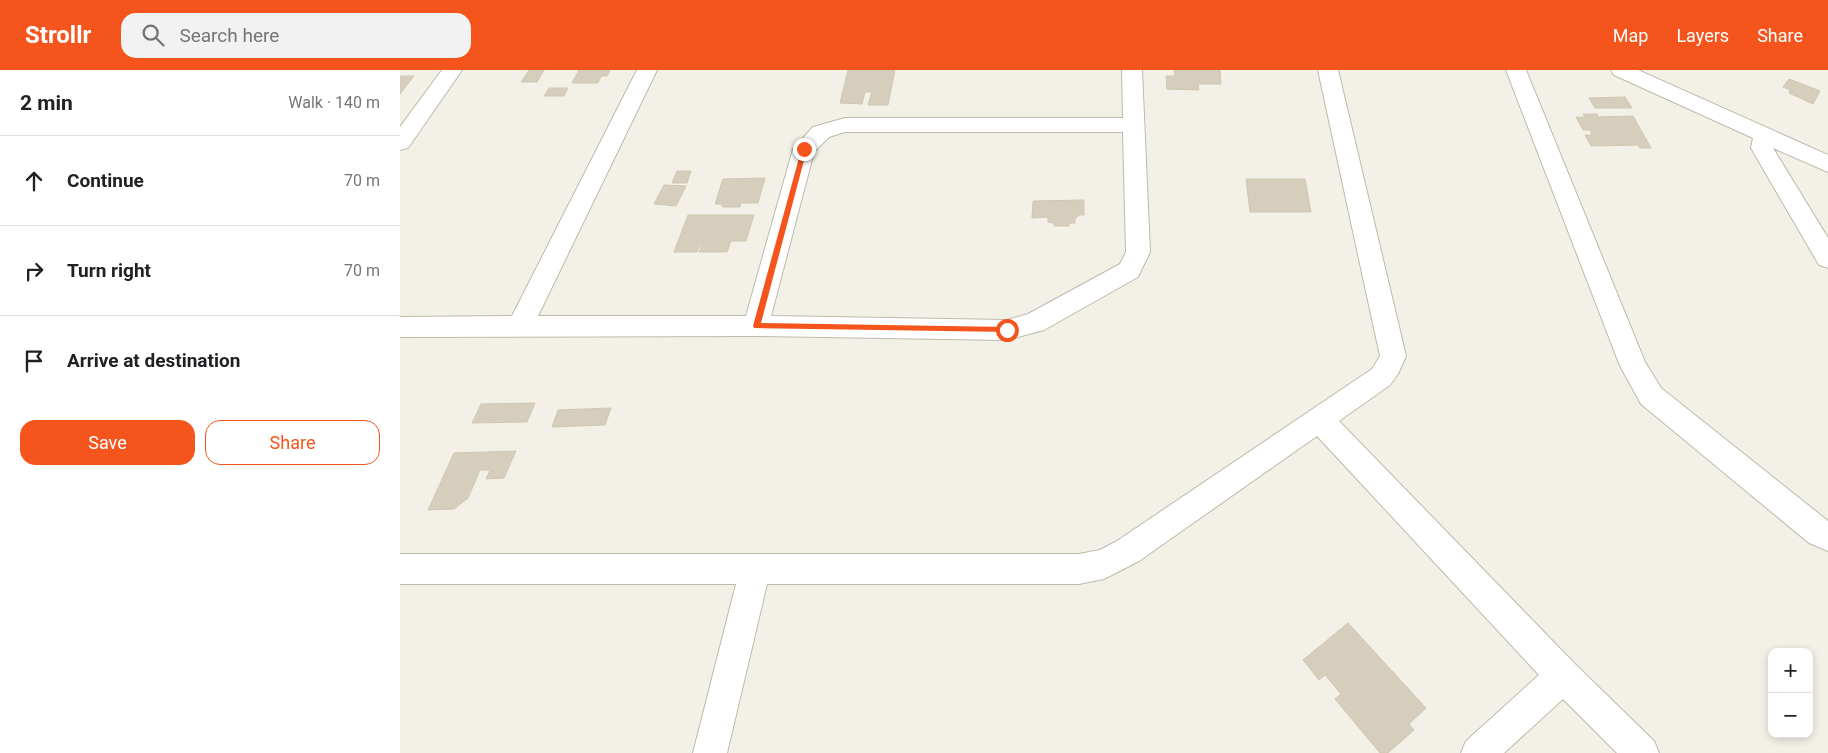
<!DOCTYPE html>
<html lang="en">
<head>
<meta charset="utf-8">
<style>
  body { margin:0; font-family:Roboto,sans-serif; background:#f2f2f2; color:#202124 }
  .controls { position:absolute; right:15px; bottom:15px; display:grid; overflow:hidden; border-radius:10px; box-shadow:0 2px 8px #0003 }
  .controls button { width:45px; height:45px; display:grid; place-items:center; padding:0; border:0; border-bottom:1px solid #e0e0e0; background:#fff; color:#202124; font:25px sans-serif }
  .stop { position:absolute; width:15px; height:15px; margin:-11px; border:4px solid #f5551d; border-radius:50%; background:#fff }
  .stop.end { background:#f5551d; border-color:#fff; box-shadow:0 1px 5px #0008 }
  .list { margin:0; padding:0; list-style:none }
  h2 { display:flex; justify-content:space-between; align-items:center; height:65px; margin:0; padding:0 20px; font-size:21px }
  h2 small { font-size:16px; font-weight:400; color:#757577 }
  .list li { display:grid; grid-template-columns:32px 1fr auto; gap:15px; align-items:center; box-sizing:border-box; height:90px; padding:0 20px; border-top:1px solid #e0e0e0 }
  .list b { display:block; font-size:19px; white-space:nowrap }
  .list em { font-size:16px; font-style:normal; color:#757577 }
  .actions { display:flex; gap:10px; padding:15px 20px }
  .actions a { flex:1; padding:11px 0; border:1px solid #f5551d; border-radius:15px; text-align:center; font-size:18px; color:#f5551d }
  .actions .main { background:#f5551d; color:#fff }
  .icon { flex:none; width:28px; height:28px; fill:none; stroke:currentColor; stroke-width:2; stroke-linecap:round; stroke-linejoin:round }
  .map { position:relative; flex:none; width:1428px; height:683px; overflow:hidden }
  header { display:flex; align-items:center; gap:30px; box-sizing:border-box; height:70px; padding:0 25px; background:#f5551d; color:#fff }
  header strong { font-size:24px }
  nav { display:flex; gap:28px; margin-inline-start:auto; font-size:18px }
  .search { width:350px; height:45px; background:#f2f2f2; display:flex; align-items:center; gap:12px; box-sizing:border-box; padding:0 18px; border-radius:15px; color:#757577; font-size:19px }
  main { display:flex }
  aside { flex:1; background:#fff }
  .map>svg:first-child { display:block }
  .building { fill:#d5cebd; stroke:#cfc7b0 }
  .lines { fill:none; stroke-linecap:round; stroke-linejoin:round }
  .minor-casing { stroke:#bebaaa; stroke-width:2 }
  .minor { fill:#fff; fill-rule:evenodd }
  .route { fill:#f5551d }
</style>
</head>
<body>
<header>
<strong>Strollr</strong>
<div class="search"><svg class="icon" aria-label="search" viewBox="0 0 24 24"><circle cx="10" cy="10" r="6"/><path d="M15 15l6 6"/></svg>Search here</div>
<nav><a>Map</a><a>Layers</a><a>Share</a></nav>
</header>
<main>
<aside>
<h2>2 min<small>Walk · 140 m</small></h2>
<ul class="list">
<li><svg class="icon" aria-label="ahead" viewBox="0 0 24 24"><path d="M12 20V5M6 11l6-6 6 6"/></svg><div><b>Continue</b></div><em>70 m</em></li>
<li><svg class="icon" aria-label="right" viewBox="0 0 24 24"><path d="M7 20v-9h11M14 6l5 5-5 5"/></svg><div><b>Turn right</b></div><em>70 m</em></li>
<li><svg class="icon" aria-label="arrive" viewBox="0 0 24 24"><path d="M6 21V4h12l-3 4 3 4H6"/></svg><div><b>Arrive at destination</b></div></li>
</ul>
<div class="actions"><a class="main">Save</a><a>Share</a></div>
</aside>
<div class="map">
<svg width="1428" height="683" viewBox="0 0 1428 683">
  <rect width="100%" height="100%" fill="#f3f1e7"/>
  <!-- building -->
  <path class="building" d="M129 0H144L137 12H121Z
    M179 0H210L207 6H201L198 13H172Z
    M448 0H495L488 35H468L472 22H465L462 34 440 33Z
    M774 0H820L821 14H798L799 20 767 19 766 6H775Z
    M0 6H14L0 24Z
    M1389 9 1420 21 1413 34 1389 23 1390 20 1383 17Z
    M149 18H168L164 26H144Z
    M1225 27 1232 38H1195L1189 28Z
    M1183 44H1197L1198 47 1233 46 1251 78H1240L1238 75 1191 76 1185 65H1192L1190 60H1183L1176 47H1185Z
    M277 101H291L287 113H272Z
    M365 108 358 133H341L340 137H323L321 134H315L323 109Z
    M846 109H905L911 142H850Z
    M264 115 286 116 276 136 254 134Z
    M684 130V145H679L675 149V153H669V156H654V153L648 152V147L632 148 633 131Z
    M288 145H354L346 171H331L327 182H299L303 171 302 170 297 182H274Z
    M135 333 127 352 72 353 81 334Z
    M211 338 205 355 152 357 158 340Z
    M116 381 104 408 86 409 90 400H80L68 428 54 439 28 440 54 383Z
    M948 553 1026 638 1009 654 1014 660 988 683H980L935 629 941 624 925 605 919 610 903 590Z"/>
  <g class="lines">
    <!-- minor casing -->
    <g class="minor-casing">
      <path id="minor" d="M42 0H62L8 78 0 80V57Z
        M237 0H257L138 246H346L393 79 413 57 445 48H723L722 0H742L750 182 738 207 644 260 607 270 356 266 0 267V247L112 246ZM445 62H723L726 182 720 194 628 244 607 250 371 246 414 82 429 67Z
        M918 0H938L1006 286 998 304 990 315 939 351 1175 594 1254 671 1259 683H1217L1163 629 1104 683H1061L1066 671 1139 605 917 366 739 491 704 509 679 514H367L327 683H293L336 514H0V484H679L700 480 717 471 972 299 980 286Z
        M1106 0H1126L1245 292 1261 318 1428 451V481L1409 473 1241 334 1220 296Z
        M1211 0H1238L1428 85V102L1373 78 1428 168V198L1419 195 1351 78 1353 68 1214 5Z"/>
    </g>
    <!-- minor -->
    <use href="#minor" class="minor"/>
  </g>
  <!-- route -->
  <path class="route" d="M402 77 407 79 361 253 607 257 611 260 610 262 354 258 353 256Z"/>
</svg>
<div class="controls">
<button>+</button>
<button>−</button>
</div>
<div class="stop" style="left:607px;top:260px"></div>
<div class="stop end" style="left:404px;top:79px"></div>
</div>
</main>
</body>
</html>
